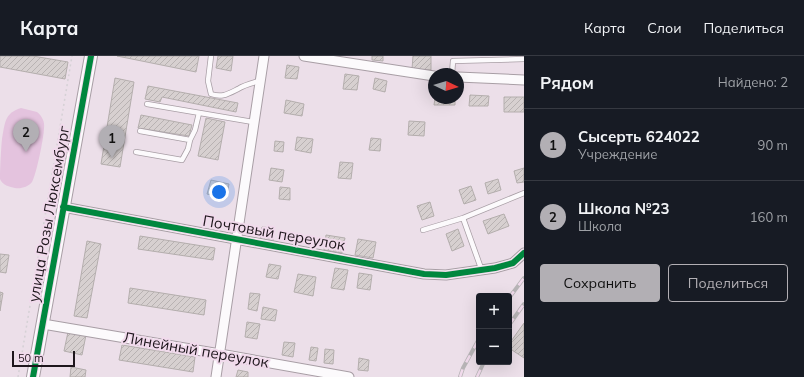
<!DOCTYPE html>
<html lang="ru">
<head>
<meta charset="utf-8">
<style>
  body { margin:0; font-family:Mulish,sans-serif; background:#20242c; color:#f1f3f6 }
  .controls { position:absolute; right:12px; bottom:12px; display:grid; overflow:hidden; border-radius:4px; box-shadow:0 4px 16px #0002 }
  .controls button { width:36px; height:36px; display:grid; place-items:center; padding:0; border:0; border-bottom:1px solid #363941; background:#171b24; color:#f1f3f6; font:20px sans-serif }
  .compass { position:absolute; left:428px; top:12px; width:36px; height:36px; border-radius:50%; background:#171b24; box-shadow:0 4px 16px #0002; rotate:94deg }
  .scale { position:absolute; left:12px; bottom:10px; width:63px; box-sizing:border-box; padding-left:4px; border:2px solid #1e161c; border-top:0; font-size:11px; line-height:14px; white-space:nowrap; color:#1e161c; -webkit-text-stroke:3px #f1daec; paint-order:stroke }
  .you { position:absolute; left:219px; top:136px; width:14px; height:14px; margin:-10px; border:3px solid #fff; border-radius:50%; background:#1a73e8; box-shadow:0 0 0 6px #1a73e833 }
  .badge { display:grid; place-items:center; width:26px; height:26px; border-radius:50%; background:#b2afb4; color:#111; font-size:13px; font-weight:700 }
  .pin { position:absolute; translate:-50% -33px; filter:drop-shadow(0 1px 2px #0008) }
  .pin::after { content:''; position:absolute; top:21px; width:14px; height:12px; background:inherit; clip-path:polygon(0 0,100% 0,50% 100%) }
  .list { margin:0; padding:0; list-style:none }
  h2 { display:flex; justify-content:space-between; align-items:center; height:52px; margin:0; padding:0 16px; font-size:17px }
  h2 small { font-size:13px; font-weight:400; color:#9ea1a6 }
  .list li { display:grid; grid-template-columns:26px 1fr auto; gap:12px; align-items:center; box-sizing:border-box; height:72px; padding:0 16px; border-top:1px solid #363941 }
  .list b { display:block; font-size:15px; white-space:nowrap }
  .list p { margin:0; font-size:13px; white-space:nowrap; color:#9ea1a6 }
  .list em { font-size:13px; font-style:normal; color:#9ea1a6 }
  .actions { display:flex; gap:8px; padding:12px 16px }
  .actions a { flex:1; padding:9px 0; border:1px solid #b2afb4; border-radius:4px; text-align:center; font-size:14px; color:#b2afb4 }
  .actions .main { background:#b2afb4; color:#111 }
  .map { position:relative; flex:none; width:524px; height:321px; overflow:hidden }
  header { display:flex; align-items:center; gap:24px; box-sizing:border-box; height:56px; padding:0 20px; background:#171b24; border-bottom:1px solid #363941 }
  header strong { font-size:19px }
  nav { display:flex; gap:22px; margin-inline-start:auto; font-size:14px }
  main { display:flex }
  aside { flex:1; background:#171b24 }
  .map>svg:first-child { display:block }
  .garden { fill:#e4c3de }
  .building { fill:url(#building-hatch); stroke:#b4aead }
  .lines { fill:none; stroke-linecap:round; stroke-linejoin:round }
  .lane-casing { stroke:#a89ea5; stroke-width:6 }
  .street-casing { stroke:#a89ea5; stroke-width:11 }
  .secondary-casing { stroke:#a89ea5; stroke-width:14 }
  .path { stroke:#d5d1d5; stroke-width:1.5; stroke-dasharray:2 3; stroke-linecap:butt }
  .lane { stroke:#fcfafc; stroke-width:4.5 }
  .street { stroke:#fcfafc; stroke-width:9 }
  .secondary { stroke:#fcfafc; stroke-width:12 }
  .rail-casing { stroke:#b7b4b6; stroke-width:4 }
  .rail { stroke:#f1daec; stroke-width:2.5; stroke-dasharray:8; stroke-linecap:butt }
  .cycleway-casing { stroke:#f1daec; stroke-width:8 }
  .cycleway { stroke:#00873e; stroke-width:6 }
  .labels { text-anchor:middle; stroke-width:4; stroke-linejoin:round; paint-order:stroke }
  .street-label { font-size:15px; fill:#1e161c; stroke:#f1daec }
</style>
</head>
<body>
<header>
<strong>Карта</strong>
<nav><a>Карта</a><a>Слои</a><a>Поделиться</a></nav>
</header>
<main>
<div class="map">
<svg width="524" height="321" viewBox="0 0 524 321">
  <defs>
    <pattern id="building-hatch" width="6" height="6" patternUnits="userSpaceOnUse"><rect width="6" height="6" fill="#d7d0d0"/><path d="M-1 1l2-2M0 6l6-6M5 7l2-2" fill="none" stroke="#b8b2b2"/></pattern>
  </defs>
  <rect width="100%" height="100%" fill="#ecdfe9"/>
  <!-- garden -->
  <path class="garden" d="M21 52 37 56C42 60 45 66 44 72 44 81 36 120 32 126 28 131 21 133 15 132 10 131 2 129 0 123 0 115 1 92 2 83 5 68 4 57 21 52Z"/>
  <!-- building -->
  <path class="building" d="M0 0H33L68 6 65 23 0 11Z
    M117 0H199L196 16Z
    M218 0H233L231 15 216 12Z
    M372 0H383V5L372 4Z
    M413 0H431V14L412 13Z
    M287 9 299 11 297 23 285 22Z
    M345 18 359 20 357 34 343 33Z
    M115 22 134 26 120 111 101 108Z
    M375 22 387 25 385 36 373 33Z
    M148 30 238 47 236 56 162 41 160 46 145 43Z
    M470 39 489 40 488 50H469Z
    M504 41H524V56H504Z
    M435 42H455V49H434Z
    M286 44 304 48 302 60 284 57Z
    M141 59 192 69 189 80 138 72Z
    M206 62 225 66 218 104 198 100Z
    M409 65 425 66 424 80 408 79Z
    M297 81 313 83 311 97 295 94Z
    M371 82 381 83 380 95 369 94Z
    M275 85 284 86 283 96 274 95Z
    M340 106 353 107 351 123 338 122Z
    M271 112 284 114 282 126 269 124Z
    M524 112V126L517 127 514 115Z
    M498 123 501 134 488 138 485 127Z
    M211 124 229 128 226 143 207 138Z
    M471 130 476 144 464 148 459 134Z
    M280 131 290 132V144L279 143Z
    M430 146 434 160 422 164 417 150Z
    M504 158 509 170 488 178 483 165Z
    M262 171 274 172 273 186 260 184Z
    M458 173 464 190 452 195 446 178Z
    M326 179 345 182 342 197 324 194Z
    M140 180 215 192 213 204 138 193Z
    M358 183 376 186 373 202 355 199Z
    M87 185 101 188 87 262 74 260Z
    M0 198 9 199 6 217 0 216Z
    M269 208 281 210 278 223 266 221Z
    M335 212 348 214 344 234 331 232Z
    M359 217 372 219 370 234 357 232Z
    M298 218 316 221 313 240 294 236Z
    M130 232 206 244 204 259 128 247Z
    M0 236 3 237 0 255Z
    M250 237 260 238 257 255 248 253Z
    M263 251 277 254 275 265 261 263Z
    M247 266 260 268 257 283 245 281Z
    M524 267V302L509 292V288Z
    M68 276 86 279 82 299 64 295Z
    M284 286 295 287 293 301 282 299Z
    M122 289 195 301 193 316 119 304Z
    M311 291 318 292 316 305 309 304Z
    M325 293 334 294 333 308 324 307Z
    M359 302 369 304 368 315 358 314Z
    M71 311 86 314 85 321H70Z
    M238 314 248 316V321H236Z"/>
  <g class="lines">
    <!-- lane casing -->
    <g class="lane-casing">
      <path id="lane" d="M211 0 208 25 211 38C222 42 228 38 238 33 244 29 252 27 259 25
        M452 18 453 5 524 3
        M147 48 253 66
        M140 75 190 84 195 74 199 57
        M136 96 182 104 188 93 190 84
        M463 162 482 215
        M423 174 463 162 524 137"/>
    </g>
    <!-- street casing -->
    <g class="street-casing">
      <path id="street" d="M304 0 434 20
        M458 21 524 24
        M63 151 424 218 446 219 495 212 513 207 524 197
        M43 268 220 298 349 321
        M216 321 264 0"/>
    </g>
    <!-- secondary casing -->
    <g class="secondary-casing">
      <path id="secondary" d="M33 321 91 0"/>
    </g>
    <!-- path -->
    <path class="path" d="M18 321 72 0"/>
    <!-- lane -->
    <use href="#lane" class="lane"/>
    <!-- street -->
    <use href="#street" class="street"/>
    <!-- secondary -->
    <use href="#secondary" class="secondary"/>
    <!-- rail casing -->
    <g class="rail-casing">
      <path id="rail" d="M509 242 524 222
        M509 269 524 248
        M460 321 463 312 479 283
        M477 321 484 306"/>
    </g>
    <!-- rail -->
    <use href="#rail" class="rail"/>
    <!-- cycleway casing -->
    <g class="cycleway-casing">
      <path id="cycleway" d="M63 151 424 218 446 219 495 212 513 207 524 197
        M33 321 91 0"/>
    </g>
    <!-- cycleway -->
    <use href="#cycleway" class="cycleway"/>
  </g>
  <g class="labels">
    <!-- street labels -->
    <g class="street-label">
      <text transform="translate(49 158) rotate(-80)" y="5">улица Розы Люксембург</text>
      <text transform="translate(274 177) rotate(10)" y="5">Почтовый переулок</text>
      <text transform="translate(196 294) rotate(10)" y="5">Линейный переулок</text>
    </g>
  </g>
</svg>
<div class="controls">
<button>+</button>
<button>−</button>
</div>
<svg class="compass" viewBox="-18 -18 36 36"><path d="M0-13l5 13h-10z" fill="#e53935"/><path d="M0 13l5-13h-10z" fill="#9ea1a6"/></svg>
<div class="scale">50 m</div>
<div class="you"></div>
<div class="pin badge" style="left:112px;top:102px">1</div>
<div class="pin badge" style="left:26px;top:96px">2</div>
</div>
<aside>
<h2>Рядом<small>Найдено: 2</small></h2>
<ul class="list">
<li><span class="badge">1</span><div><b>Сысерть 624022</b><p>Учреждение</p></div><em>90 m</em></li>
<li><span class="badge">2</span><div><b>Школа №23</b><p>Школа</p></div><em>160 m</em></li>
</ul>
<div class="actions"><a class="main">Сохранить</a><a>Поделиться</a></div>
</aside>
</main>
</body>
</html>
